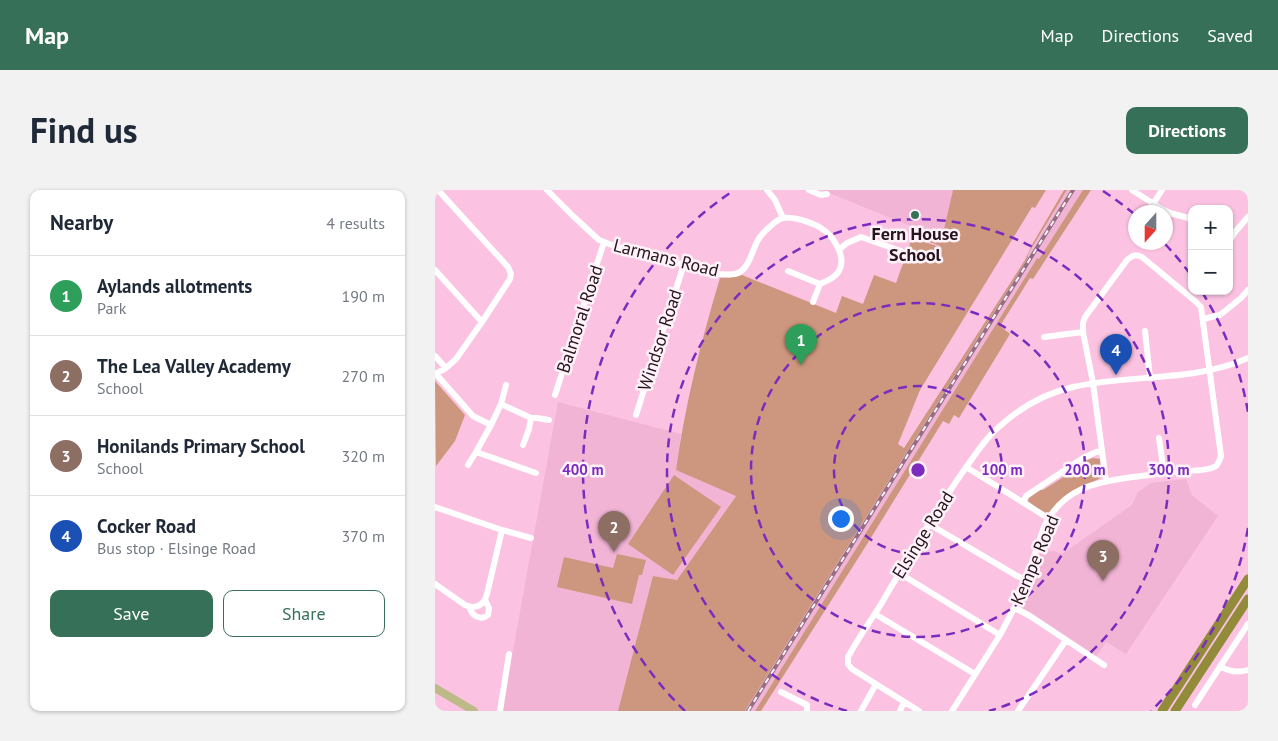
<!DOCTYPE html>
<html lang="en">
<head>
<meta charset="utf-8">
<style>
  body { margin:0; font-family:"PT Sans",sans-serif; background:#f2f2f3; color:#1f2937 }
  .controls { position:absolute; right:15px; top:15px; display:grid; overflow:hidden; border-radius:10px; box-shadow:0 1px 4px #0004 }
  .controls button { width:45px; height:45px; display:grid; place-items:center; padding:0; border:0; border-bottom:1px solid #e0e1e3; background:#fff; color:#1f2937; font:25px sans-serif }
  .compass { position:absolute; left:693px; top:15px; width:45px; height:45px; border-radius:50%; background:#fff; box-shadow:0 1px 4px #0004; rotate:201deg }
  .you { position:absolute; left:405px; top:328px; width:18px; height:18px; margin:-12px; border:4px solid #fff; border-radius:50%; background:#1a73e8; box-shadow:0 0 0 8px #1a73e833 }
  .badge { display:grid; place-items:center; width:32px; height:32px; border-radius:50%; background:#367058; color:#fff; font-size:16px; font-weight:700 }
  .pin { position:absolute; translate:-50% -41px; filter:drop-shadow(0 1px 2px #0008) }
  .pin::after { content:''; position:absolute; top:26px; width:18px; height:15px; background:inherit; clip-path:polygon(0 0,100% 0,50% 100%) }
  .list { margin:0; padding:0; list-style:none }
  h2 { display:flex; justify-content:space-between; align-items:center; height:65px; margin:0; padding:0 20px; font-size:21px }
  h2 small { font-size:16px; font-weight:400; color:#747a83 }
  .list li { display:grid; grid-template-columns:32px 1fr auto; gap:15px; align-items:center; box-sizing:border-box; height:80px; padding:0 20px; border-top:1px solid #e0e1e3 }
  .list b { display:block; font-size:19px; white-space:nowrap }
  .list p { margin:0; font-size:16px; white-space:nowrap; color:#747a83 }
  .list em { font-size:16px; font-style:normal; color:#747a83 }
  .actions { display:flex; gap:10px; padding:15px 20px }
  .actions a { flex:1; padding:11px 0; border:1px solid #367058; border-radius:10px; text-align:center; font-size:18px; color:#367058 }
  .actions .main { background:#367058; color:#fff }
  .map { position:relative; flex:none; width:813px; height:521px; overflow:hidden; border-radius:10px }
  header { display:flex; align-items:center; gap:30px; box-sizing:border-box; height:70px; padding:0 25px; background:#367058; color:#fff }
  header strong { font-size:24px }
  nav { display:flex; gap:28px; margin-inline-start:auto; font-size:18px }
  .intro { display:flex; align-items:center; justify-content:space-between; box-sizing:border-box; height:120px; padding:0 30px }
  h1 { margin:0; font-size:35px }
  .button { padding:12px 22px; border-radius:10px; background:#367058; color:#fff; font-size:18px; font-weight:700 }
  main { display:flex; gap:30px; padding:0 30px }
  aside { flex:1; background:#fff; border-radius:10px; box-shadow:0 1px 4px #0004 }
  .map>svg:first-child { display:block }
  .built { fill:#f2b4d5 }
  .green { fill:#cd967e }
  .lines { fill:none; stroke-linecap:round; stroke-linejoin:round }
  .minor { stroke:#fff; stroke-width:6 }
  .major { stroke:#beb988; stroke-width:8 }
  .highway { stroke:#928b39; stroke-width:9 }
  .rail-casing { stroke:#946e83; stroke-width:4 }
  .rail { stroke:#fff3f9; stroke-width:2; stroke-dasharray:5.5; stroke-linecap:butt }
  .ring { fill:none; stroke:#7b2cbf; stroke-width:2.5; stroke-dasharray:9 6 }
  .poi-dot { fill:#367058; stroke:#fff3f9; stroke-width:2 }
  .labels { text-anchor:middle; stroke-width:5; stroke-linejoin:round; paint-order:stroke }
  .poi-label { font-size:18px; font-weight:bold; fill:#27141f; stroke:#fff3f9 }
  .street-label { font-size:18px; fill:#27141f; stroke:#fff3f9 }
  .centre { fill:#7b2cbf; stroke:#fff3f9; stroke-width:2.5 }
  .ring-label { font-size:15px; text-anchor:middle; font-weight:bold; fill:#7b2cbf; stroke:#fff3f9; stroke-width:5; stroke-linejoin:round; paint-order:stroke }
</style>
</head>
<body>
<header>
<strong>Map</strong>
<nav><a>Map</a><a>Directions</a><a>Saved</a></nav>
</header>
<div class="intro"><h1>Find us</h1><a class="button">Directions</a></div>
<main>
<aside>
<h2>Nearby<small>4 results</small></h2>
<ul class="list">
<li><span class="badge" style="background:#2e9e5b">1</span><div><b>Aylands allotments</b><p>Park</p></div><em>190 m</em></li>
<li><span class="badge" style="background:#8d6e63">2</span><div><b>The Lea Valley Academy</b><p>School</p></div><em>270 m</em></li>
<li><span class="badge" style="background:#8d6e63">3</span><div><b>Honilands Primary School</b><p>School</p></div><em>320 m</em></li>
<li><span class="badge" style="background:#1a4fb4">4</span><div><b>Cocker Road</b><p>Bus stop · Elsinge Road</p></div><em>370 m</em></li>
</ul>
<div class="actions"><a class="main">Save</a><a>Share</a></div>
</aside>
<div class="map">
<svg width="813" height="521" viewBox="0 0 813 521">
  <rect width="100%" height="100%" fill="#fbc3e1"/>
  <!-- built -->
  <path class="built" d="M387 0H518L507 49Z
    M632 0H648L604 69 602 68 601 70 338 492 320 521H310L537 160Z
    M123 212 246 244 241 280 301 305 242 390 218 386 183 521H67Z
    M751 289 757 305 783 326 691 464 671 452 661 467 586 419 606 362 619 361 627 364 697 315 703 302 716 293Z"/>
  <!-- green -->
  <path class="green" d="M518 0H611L600 18 597 17 485 200 463 254 469 258 590 70 598 53 629 0H632L595 61 593 65V68L310 521H183L218 386 242 390 301 306 241 280C250 215 266 151 285 88L299 87 307 85 401 123 407 106 428 114 439 85 461 93 477 48 505 57V56L476 45 478 38 507 48Z
    M648 0H656L598 89 595 88 565 136 575 144 524 228 519 225 514 234 508 231 429 359 326 521H320L601 70 602 68 604 69Z
    M0 191 30 225 20 251 1 276Z
    M658 268 665 269 667 287C656 294 642 296 631 305 624 311 619 322 610 324L593 311 594 308 604 300H608L649 274 650 271Z
    M239 285 286 317 238 385 193 354Z
    M182 364 211 370 207 385H204L197 414 122 397 129 367 178 378Z"/>
  <g class="lines">
    <!-- minor -->
    <path class="minor" d="M112 0 138 26 164 50 182 57 284 84C289 84 295 85 300 84 314 81 317 60 323 50 327 43 333 38 339 33 342 31 345 28 349 28 358 26 378 33 386 38 398 45 412 67 404 81 400 88 392 91 385 94L378 112
      M332 0 340 10 348 28
      M374 0 386 5 392 4
      M697 0 725 18 735 23 757 29
      M718 14 727 0
      M794 52 800 42 813 27
      M405 59 412 53 426 47 466 61
      M0 80 47 132
      M353 81 385 94
      M768 129 785 125 806 108 813 100
      M710 141 715 188
      M609 147 648 142
      M0 166 11 178
      M0 184 11 178 21 169 47 132 75 89 76 84 73 77 3 0
      M1 184 38 226 56 235 41 262 101 283
      M120 205 169 52
      M66 214 71 195
      M201 225 249 74
      M56 235 66 214 96 228H102L114 230
      M724 248 729 283
      M88 255 94 239 96 228
      M33 275 41 262
      M531 277 613 328
      M588 312 591 306 648 268 661 262 667 261
      M0 317 67 340 96 348
      M494 334 582 386 591 390
      M464 383 565 445
      M0 394 30 415C41 420 49 415 52 404L67 340
      M35 417C36 426 46 431 53 425L54 418 50 410
      M580 418 595 426 669 475
      M440 424 540 484
      M785 476C794 482 803 483 813 480
      M346 502 372 515V521
      M760 515 813 434
      M65 521 74 464
      M426 521 441 494
      M465 521 469 512
      M484 521 417 479 413 474V467C421 452 430 439 439 425 447 414 453 401 461 389 482 353 503 318 527 283 539 267 549 249 565 236 585 218 611 203 638 197 694 184 760 192 813 168
      M517 521 565 445 586 405 609 337C627 299 659 292 698 287 714 285 730 283 747 281 756 281 773 281 781 276 783 274 785 269 786 266L766 117 760 111 707 67C700 64 698 65 692 70L650 127 648 133V142L658 193 671 291
      M583 521 631 450"/>
    <!-- major -->
    <path class="major" d="M0 498 39 521"/>
    <!-- highway -->
    <path class="highway" d="M727 521 813 389
      M740 521 813 409"/>
    <!-- rail casing -->
    <g class="rail-casing">
      <path id="rail" d="M313 521 638 0"/>
    </g>
    <!-- rail -->
    <use href="#rail" class="rail"/>
  </g>
  <!-- distance rings -->
  <g class="ring">
    <circle cx="483" cy="280" r="84"/>
    <circle cx="483" cy="280" r="167"/>
    <path d="M412 521A251 251 0 1 1 554 521"/>
    <path d="M813 338A335 335 0 0 1 716 521M250 521A335 335 0 0 1 298 1M668 1A335 335 0 0 1 698 23M730 54A335 335 0 0 1 756 85M767 102A335 335 0 0 1 813 222"/>
  </g>
  <!-- markers -->
  <circle class="poi-dot" cx="480" cy="25" r="5"/>
  <g class="labels">
    <!-- poi labels -->
    <g class="poi-label">
      <text x="480" y="50">Fern House<tspan x="480" dy="21">School</tspan></text>
    </g>
    <!-- street labels -->
    <g class="street-label">
      <text transform="translate(231 68) rotate(14)" y="6">Larmans Road</text>
      <text transform="translate(145 129) rotate(-72)" y="6">Balmoral Road</text>
      <text transform="translate(225 150) rotate(-72)" y="6">Windsor Road</text>
      <text transform="translate(488 345) rotate(-58)" y="6">Elsinge Road</text>
      <text transform="translate(600 370) rotate(-67)" y="6">Kempe Road</text>
    </g>
  </g>
  <circle cx="483" cy="280" r="8" class="centre"/>
  <g class="ring-label">
    <text x="567" y="285">100 m</text>
    <text x="650" y="285">200 m</text>
    <text x="734" y="285">300 m</text>
    <text x="148" y="285">400 m</text>
  </g>
</svg>
<div class="controls">
<button>+</button>
<button>−</button>
</div>
<svg class="compass" viewBox="-18 -18 36 36"><path d="M0-13l5 13h-10z" fill="#e53935"/><path d="M0 13l5-13h-10z" fill="#747a83"/></svg>
<div class="you"></div>
<div class="pin badge" style="left:366px;top:175px;background:#2e9e5b">1</div>
<div class="pin badge" style="left:179px;top:362px;background:#8d6e63">2</div>
<div class="pin badge" style="left:668px;top:391px;background:#8d6e63">3</div>
<div class="pin badge" style="left:681px;top:185px;background:#1a4fb4">4</div>
</div>
</main>
</body>
</html>
